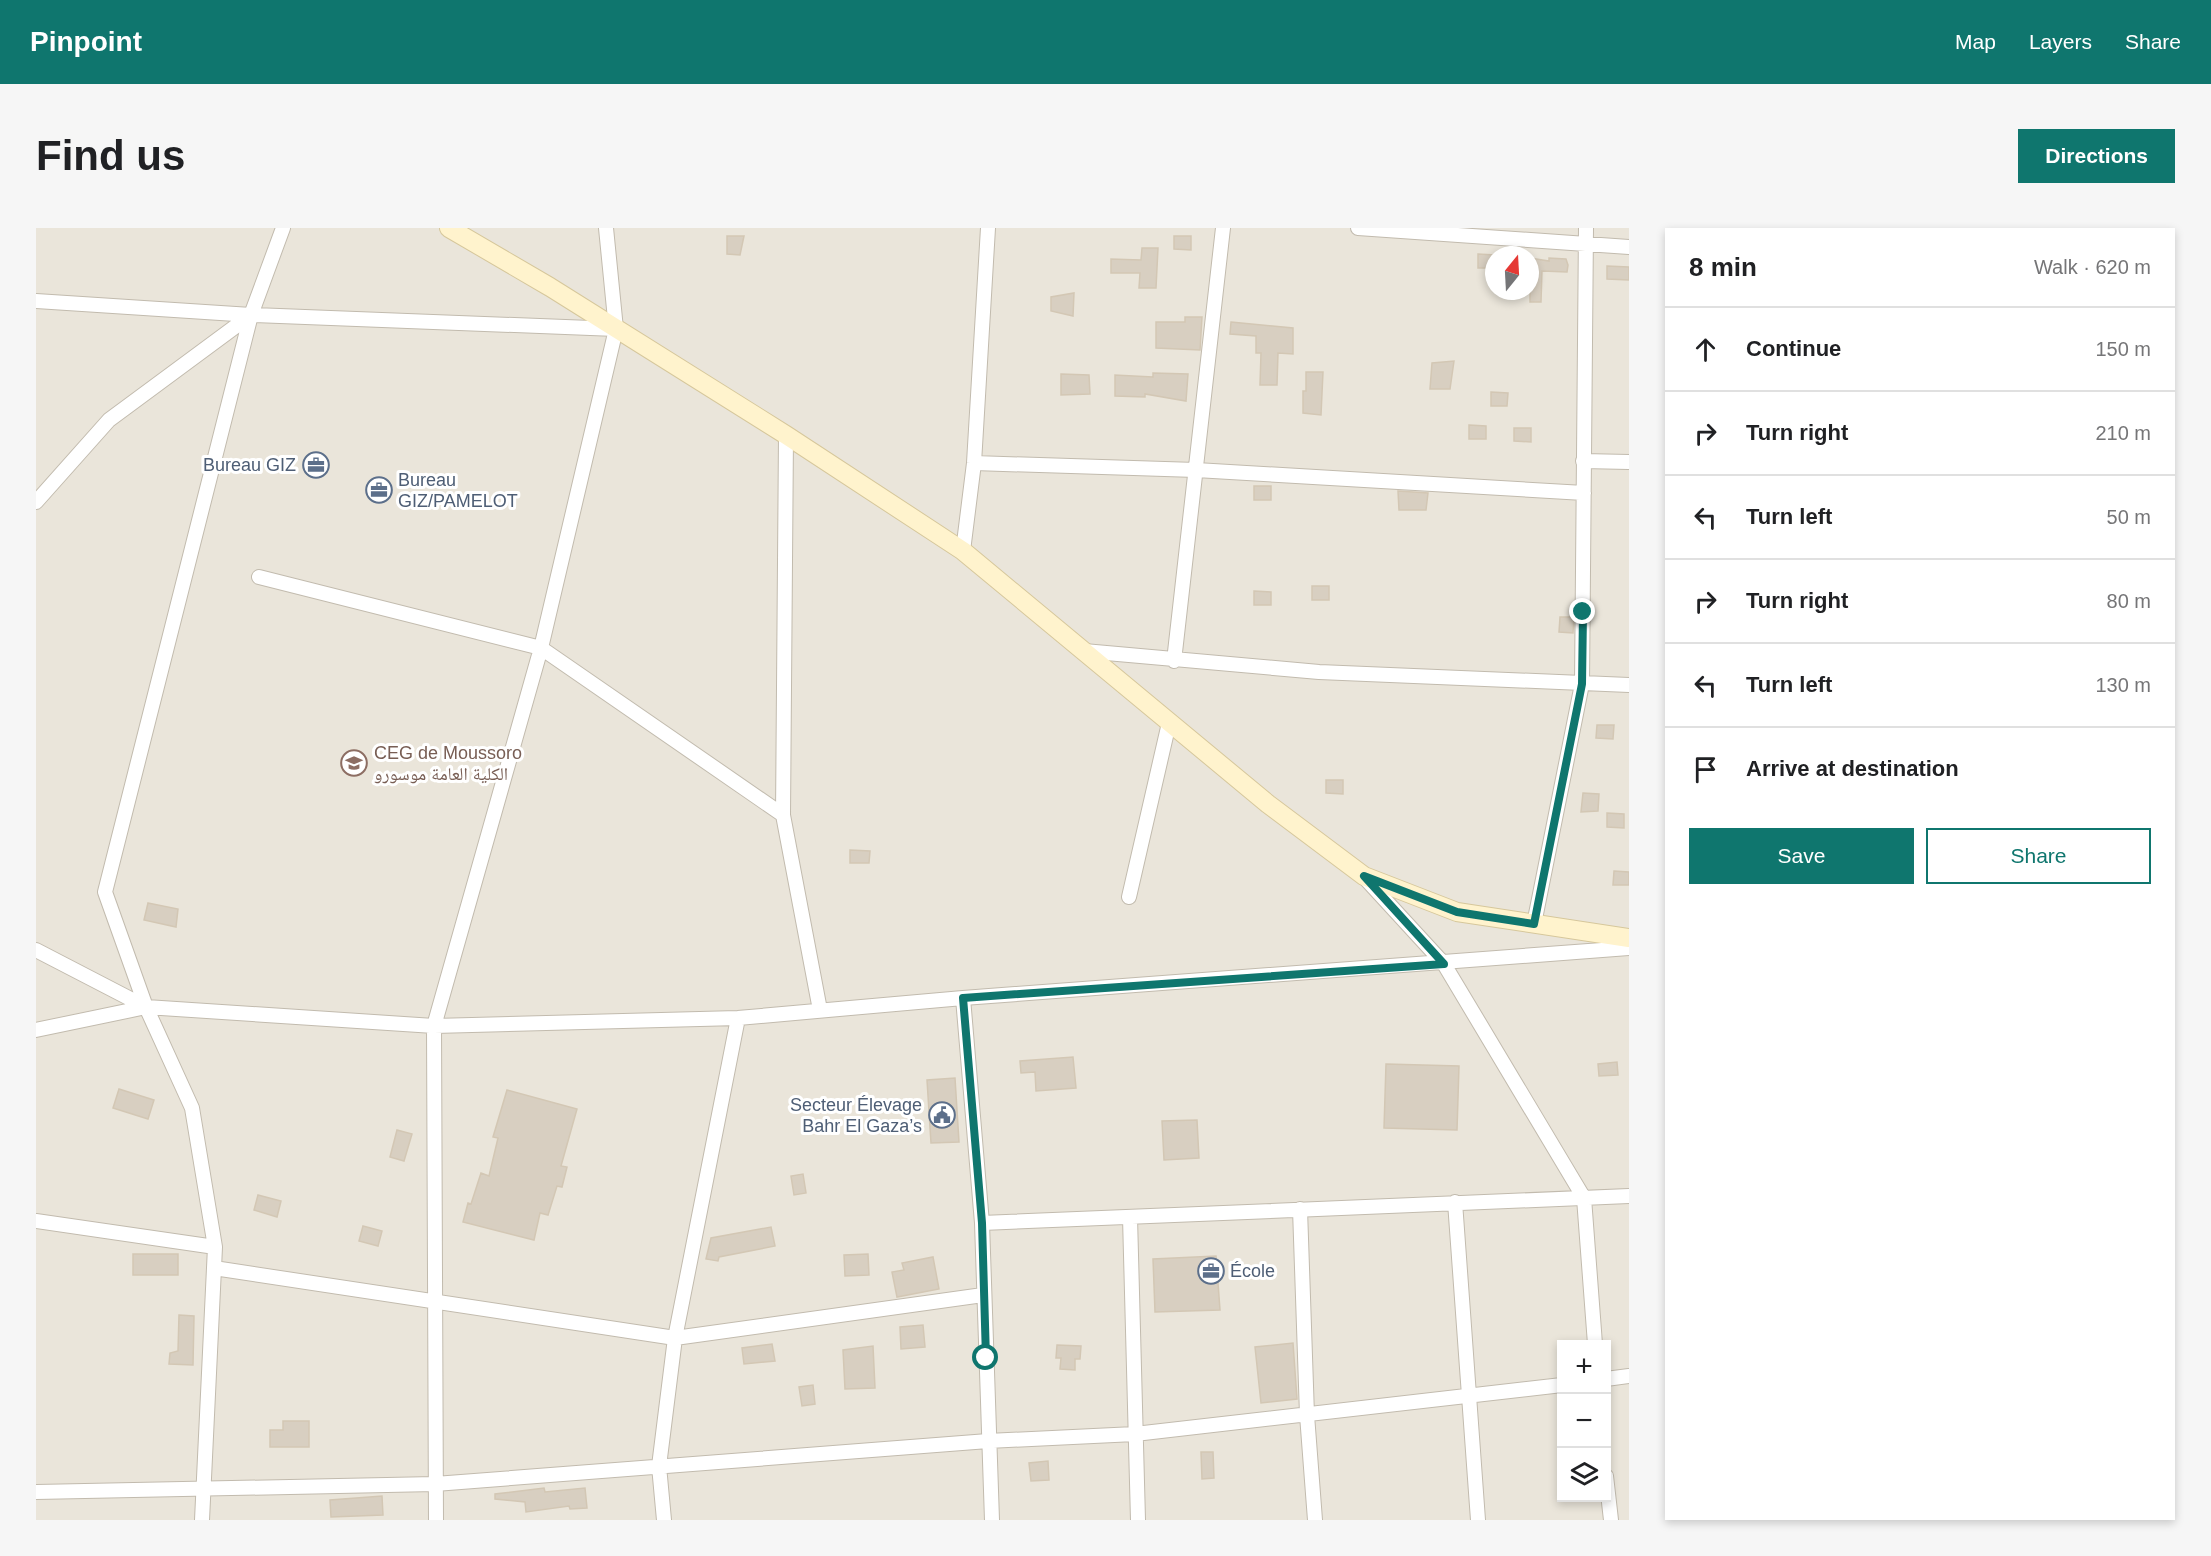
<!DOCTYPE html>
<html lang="en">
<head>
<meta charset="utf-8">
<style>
  body { margin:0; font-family:Arial,"Noto Naskh Arabic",sans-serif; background:#f6f6f6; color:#202124 }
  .controls { position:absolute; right:18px; bottom:18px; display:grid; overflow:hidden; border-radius:0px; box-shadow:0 3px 9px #0003 }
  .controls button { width:54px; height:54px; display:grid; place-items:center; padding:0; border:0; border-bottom:2px solid #e0e0e0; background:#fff; color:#202124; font:30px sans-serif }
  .compass { position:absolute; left:1449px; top:18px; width:54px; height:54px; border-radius:50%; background:#fff; box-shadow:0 3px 9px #0003; rotate:18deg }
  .stop { position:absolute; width:18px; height:18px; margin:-14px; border:4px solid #0f766e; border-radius:50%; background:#fff }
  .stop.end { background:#0f766e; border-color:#fff; box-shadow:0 2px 6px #0008 }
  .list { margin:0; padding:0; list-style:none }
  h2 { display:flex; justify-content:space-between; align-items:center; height:78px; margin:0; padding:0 24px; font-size:26px }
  h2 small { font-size:20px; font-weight:400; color:#757577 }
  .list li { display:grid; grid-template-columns:39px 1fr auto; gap:18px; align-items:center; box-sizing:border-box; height:84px; padding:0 24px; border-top:2px solid #e0e0e0 }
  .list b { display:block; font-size:22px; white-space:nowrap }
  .list em { font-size:20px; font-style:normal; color:#757577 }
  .actions { display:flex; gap:12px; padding:18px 24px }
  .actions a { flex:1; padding:14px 0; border:2px solid #0f766e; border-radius:0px; text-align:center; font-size:21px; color:#0f766e }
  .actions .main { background:#0f766e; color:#fff }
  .icon { flex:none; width:33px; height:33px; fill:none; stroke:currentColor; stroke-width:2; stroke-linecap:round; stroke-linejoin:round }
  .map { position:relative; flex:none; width:1593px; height:1292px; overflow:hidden; border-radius:0px }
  header { display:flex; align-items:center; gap:36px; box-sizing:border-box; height:84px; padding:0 30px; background:#0f766e; color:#fff }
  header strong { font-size:28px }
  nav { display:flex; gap:33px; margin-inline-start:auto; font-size:21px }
  .intro { display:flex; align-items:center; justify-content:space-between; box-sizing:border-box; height:144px; padding:0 36px }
  h1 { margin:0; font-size:42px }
  .button { padding:15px 27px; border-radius:0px; background:#0f766e; color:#fff; font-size:21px; font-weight:700 }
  main { display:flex; gap:36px; padding:0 36px }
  aside { flex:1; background:#fff; border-radius:0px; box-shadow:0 3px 9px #0003 }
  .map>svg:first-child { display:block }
  .residential { fill:#eae5da; fill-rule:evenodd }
  .building { fill:#d8cfc1; stroke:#d3c7b4; stroke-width:1.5 }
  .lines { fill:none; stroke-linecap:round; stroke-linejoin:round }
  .street-casing { stroke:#c2bbae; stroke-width:16 }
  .secondary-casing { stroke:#d6c79b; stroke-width:20 }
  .street { stroke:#fff; stroke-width:14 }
  .secondary { stroke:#fff3cd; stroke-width:18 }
  .route { stroke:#0f766e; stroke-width:8 }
  .labels { text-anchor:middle; stroke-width:6; stroke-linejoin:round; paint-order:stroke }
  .service-label { font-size:18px; fill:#4e5e75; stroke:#fff; text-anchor:end }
  .education-label { font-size:18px; fill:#785e54; stroke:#fff; text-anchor:start }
</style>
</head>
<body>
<header>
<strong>Pinpoint</strong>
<nav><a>Map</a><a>Layers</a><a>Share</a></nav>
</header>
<div class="intro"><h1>Find us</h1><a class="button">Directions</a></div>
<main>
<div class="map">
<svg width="1593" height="1292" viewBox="0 0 1593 1292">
  <rect width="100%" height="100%" fill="#f6f3ec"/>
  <!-- residential -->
  <path class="residential" d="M0 0H1593V1292H0ZM1458 27H1494V63H1458ZM1526 1116H1570V1270H1526Z"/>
  <!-- building -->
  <path class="building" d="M691 8H708L704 27 691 26Z
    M1138 8H1155V22L1138 21Z
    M1106 20H1122L1120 60H1103L1104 45H1075V31L1105 32Z
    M1442 26 1458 27V40H1442Z
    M1494 30 1513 33V30L1530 31 1532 37 1531 44 1506 43 1505 74H1494Z
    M1571 38 1593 39V52L1571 51Z
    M1038 65 1037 88 1015 83V69Z
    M1149 89H1166L1164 122 1120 120V94H1149Z
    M1195 94 1257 100V126L1242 125 1241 157H1224L1225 125H1220V108L1194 106Z
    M1418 133 1414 161H1394L1396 135Z
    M1270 144H1287L1285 187 1267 185V163H1270Z
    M1117 145 1152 146 1150 173 1109 166V169L1079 168V147L1117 149Z
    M1025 146 1053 147 1054 166 1025 167Z
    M1455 164 1472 165 1471 178H1455Z
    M1433 197 1450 198V211H1433Z
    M1478 200H1495V214L1478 213Z
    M1218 258H1235V272H1218Z
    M1362 263 1392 265 1390 282H1363Z
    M1276 358H1293V372H1276Z
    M1218 363 1235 364V377H1218Z
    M1524 389H1538L1537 405 1523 404Z
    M1561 497H1578L1577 511 1560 510Z
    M1290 552H1307V566L1290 565Z
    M1547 565 1563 566 1562 583 1545 584Z
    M1571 585 1588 586V600L1571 599Z
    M814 622 834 623 833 635H814Z
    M1578 643 1593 644V657H1577Z
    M112 675 142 681 140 699 108 692Z
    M1037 829 1040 860 1000 863 999 844 985 845 984 833Z
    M1581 834 1582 847 1563 848 1562 836Z
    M1350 836 1423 838 1421 902 1348 900Z
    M919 850 923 914 895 915 891 852Z
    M83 861 118 872 112 891 77 880Z
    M471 862 541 881 525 938 531 939 526 959 521 958 512 987 504 985 498 1012 427 994 432 975 435 976 445 945 453 948 462 910 457 909Z
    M1161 892 1163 930 1128 932 1126 893Z
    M361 902 376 906 368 933 354 929Z
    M767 946 770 965 758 967 755 948Z
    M222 967 245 973 241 989 218 982Z
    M327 998 346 1003 342 1018 323 1013Z
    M735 999 739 1018 683 1029 682 1033 670 1031 675 1010Z
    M97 1026H142V1047H97Z
    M832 1026 833 1047 809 1048 808 1027Z
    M1180 1028 1184 1082 1119 1084 1117 1031Z
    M897 1029 903 1061 861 1069 856 1044 868 1042 866 1035Z
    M143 1087 158 1088 157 1137 133 1136 134 1125 142 1123Z
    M887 1097 889 1119 865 1121 864 1099Z
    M1257 1115 1261 1171 1225 1175 1219 1119Z
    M736 1116 739 1133 708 1136 706 1120Z
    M1021 1117 1045 1118 1044 1131H1039V1142L1024 1141 1025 1130H1020Z
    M837 1118 839 1160 809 1161 807 1122Z
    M777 1157 779 1176 766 1178 763 1159Z
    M247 1193H273V1219H234V1202H247Z
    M1165 1224H1177L1178 1250 1166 1251Z
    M1012 1233 1013 1252 995 1253 993 1235Z
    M508 1260 509 1264 549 1260 551 1280 534 1281 533 1278 490 1284 489 1274 459 1271V1266Z
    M346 1268 347 1287 295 1289 294 1272Z"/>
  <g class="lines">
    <!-- street casing -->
    <g class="street-casing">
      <path id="street" d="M570 0 580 101
        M1322 0 1593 19
        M0 73 215 87 580 101 505 420 398 798 400 1292
        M750 207 747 587 784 782
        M1547 233 1593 234
        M938 235 1160 242 1548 265
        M0 274 73 192 215 87
        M927 323 938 235 952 0
        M223 349 505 420 747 587
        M1048 423 1283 444 1593 457
        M1138 433 1187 0
        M1329 650 1408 736 1548 970 1559 1116
        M1093 669 1133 495
        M1498 696 1546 456 1550 0
        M0 722 110 779
        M927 770 946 995 956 1292
        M0 802 110 779 398 798 702 790 927 770 1593 720
        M1419 974 1442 1292
        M1264 981 1271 1187 1279 1292
        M1094 989 1102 1292
        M0 993 179 1019
        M946 995 1593 968
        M178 1040 639 1110 947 1067
        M1570 1151 1593 1148
        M1570 1248 1575 1292
        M0 1264 399 1256 952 1213 1099 1206 1526 1157
        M166 1292 179 1019 156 880 110 779 69 664 215 87 247 0
        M628 1292 623 1238 639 1110 702 790"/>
    </g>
    <!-- secondary casing -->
    <g class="secondary-casing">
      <path id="secondary" d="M413 0 514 59 750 207 927 323 1232 576 1328 648 1421 684 1593 710"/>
    </g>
    <!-- street -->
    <use href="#street" class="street"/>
    <!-- secondary -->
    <use href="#secondary" class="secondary"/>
  </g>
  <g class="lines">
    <!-- route -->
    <path class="route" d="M950 1130 946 995 927 770 1408 736 1328 648 1421 684 1498 696 1546 456 1547 384"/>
  </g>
  <!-- icons -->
  <defs>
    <g id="office-ring" transform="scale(1.35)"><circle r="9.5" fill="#fff" stroke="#5c6f8a" stroke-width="1.5"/><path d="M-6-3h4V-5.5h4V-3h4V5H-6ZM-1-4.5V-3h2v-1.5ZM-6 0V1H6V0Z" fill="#5c6f8a"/></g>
    <g id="university-ring" transform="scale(1.35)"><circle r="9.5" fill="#fff" stroke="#8d6e63" stroke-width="1.5"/><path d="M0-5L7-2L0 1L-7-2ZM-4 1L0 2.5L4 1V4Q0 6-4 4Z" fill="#8d6e63"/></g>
    <g id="civic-ring" transform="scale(1.35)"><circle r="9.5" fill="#fff" stroke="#5c6f8a" stroke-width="1.5"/><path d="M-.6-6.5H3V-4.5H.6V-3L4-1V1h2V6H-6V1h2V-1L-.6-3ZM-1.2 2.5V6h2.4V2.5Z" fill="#5c6f8a"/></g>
  </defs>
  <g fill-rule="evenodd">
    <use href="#office-ring" x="280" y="237"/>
    <use href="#office-ring" x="343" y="262"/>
    <use href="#university-ring" x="318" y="535"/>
    <use href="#civic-ring" x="906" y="887"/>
    <use href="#office-ring" x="1175" y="1043"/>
  </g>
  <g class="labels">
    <!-- service labels -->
    <g class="service-label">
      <text x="260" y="243">Bureau GIZ</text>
      <text x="362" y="258" text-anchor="start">Bureau<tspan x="362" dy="21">GIZ/PAMELOT</tspan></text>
      <text x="886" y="883">Secteur Élevage<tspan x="886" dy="21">Bahr El Gaza’s</tspan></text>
      <text x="1194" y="1049" text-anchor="start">École</text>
    </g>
    <!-- education labels -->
    <g class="education-label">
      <text x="338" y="531">CEG de Moussoro<tspan x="338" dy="21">الكلية العامة موسورو</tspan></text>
    </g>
  </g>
</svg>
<div class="controls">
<button>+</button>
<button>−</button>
<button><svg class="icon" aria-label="layers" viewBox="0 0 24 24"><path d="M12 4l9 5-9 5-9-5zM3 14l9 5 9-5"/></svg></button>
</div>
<svg class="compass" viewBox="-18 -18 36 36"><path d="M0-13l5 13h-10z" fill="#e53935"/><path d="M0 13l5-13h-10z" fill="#757577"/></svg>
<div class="stop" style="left:950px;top:1130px"></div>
<div class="stop end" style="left:1547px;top:384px"></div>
</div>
<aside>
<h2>8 min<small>Walk · 620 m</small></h2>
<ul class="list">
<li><svg class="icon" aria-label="ahead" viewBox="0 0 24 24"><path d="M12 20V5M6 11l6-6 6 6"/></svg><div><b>Continue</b></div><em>150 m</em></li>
<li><svg class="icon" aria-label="right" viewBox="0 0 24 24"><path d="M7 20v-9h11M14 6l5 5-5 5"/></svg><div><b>Turn right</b></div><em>210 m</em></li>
<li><svg class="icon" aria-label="left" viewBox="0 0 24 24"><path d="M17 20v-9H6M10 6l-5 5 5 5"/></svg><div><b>Turn left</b></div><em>50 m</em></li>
<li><svg class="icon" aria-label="right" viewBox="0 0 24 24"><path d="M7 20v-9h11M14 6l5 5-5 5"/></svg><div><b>Turn right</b></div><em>80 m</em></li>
<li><svg class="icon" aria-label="left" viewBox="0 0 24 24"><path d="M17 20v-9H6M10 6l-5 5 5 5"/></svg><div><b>Turn left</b></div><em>130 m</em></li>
<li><svg class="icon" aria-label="arrive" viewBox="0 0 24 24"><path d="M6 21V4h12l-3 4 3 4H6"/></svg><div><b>Arrive at destination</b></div></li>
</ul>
<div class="actions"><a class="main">Save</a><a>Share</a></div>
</aside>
</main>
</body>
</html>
